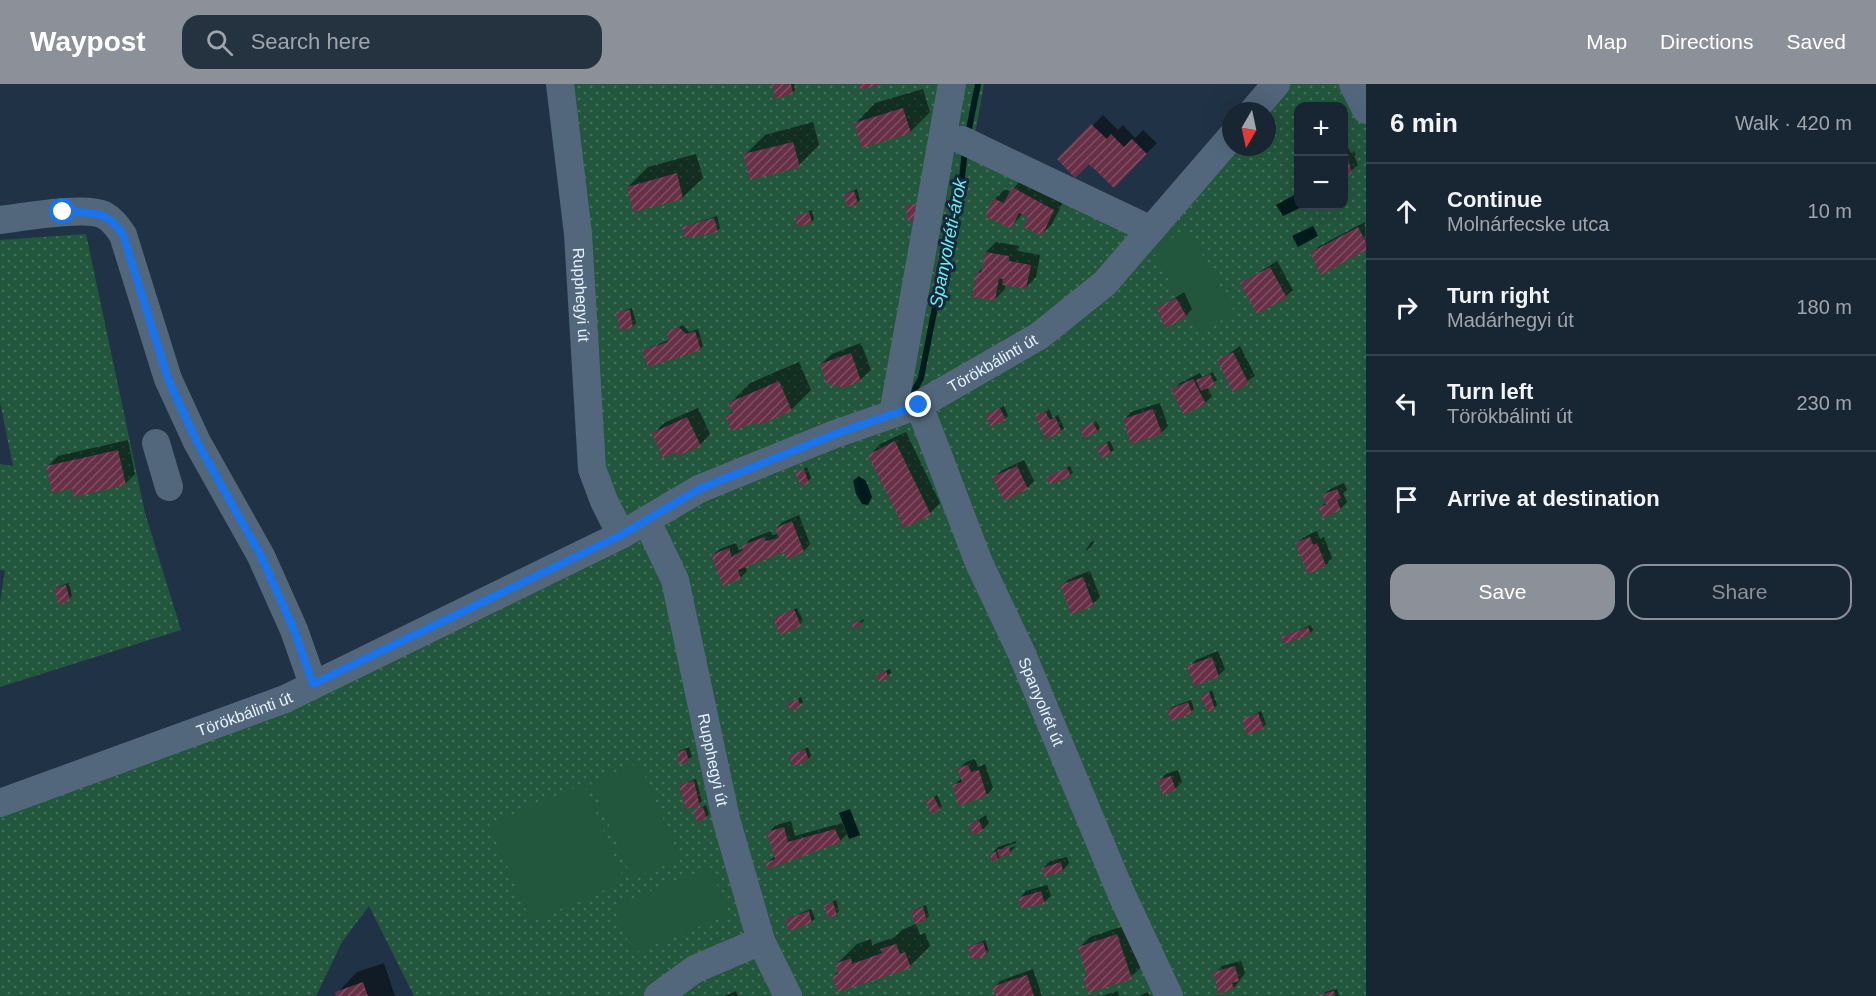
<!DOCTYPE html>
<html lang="en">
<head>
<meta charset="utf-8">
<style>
  body { margin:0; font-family:Arial,sans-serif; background:#253240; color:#f1f3f6 }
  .controls { position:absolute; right:18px; top:18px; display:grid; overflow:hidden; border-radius:12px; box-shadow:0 6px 24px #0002 }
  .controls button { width:54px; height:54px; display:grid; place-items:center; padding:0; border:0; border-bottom:2px solid #36434f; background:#182634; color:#f1f3f6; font:30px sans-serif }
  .compass { position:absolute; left:1222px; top:18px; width:54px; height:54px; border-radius:50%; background:#182634; box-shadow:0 6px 24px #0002; rotate:189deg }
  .stop { position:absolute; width:18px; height:18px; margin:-14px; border:4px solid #1a73e8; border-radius:50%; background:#fff }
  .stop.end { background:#1a73e8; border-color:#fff; box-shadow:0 2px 6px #0008 }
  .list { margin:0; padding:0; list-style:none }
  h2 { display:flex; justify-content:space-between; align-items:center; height:78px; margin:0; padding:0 24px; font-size:26px }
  h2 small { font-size:20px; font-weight:400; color:#9fa5ac }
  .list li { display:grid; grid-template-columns:39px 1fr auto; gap:18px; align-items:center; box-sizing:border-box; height:96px; padding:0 24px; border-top:2px solid #36434f }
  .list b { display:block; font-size:22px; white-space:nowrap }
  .list p { margin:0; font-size:20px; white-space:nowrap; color:#9fa5ac }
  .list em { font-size:20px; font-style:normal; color:#9fa5ac }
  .actions { display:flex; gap:12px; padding:18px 24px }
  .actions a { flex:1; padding:14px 0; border:2px solid #8c9099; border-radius:18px; text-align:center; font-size:21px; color:#8c9099 }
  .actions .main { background:#8c9099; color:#fff }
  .icon { flex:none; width:33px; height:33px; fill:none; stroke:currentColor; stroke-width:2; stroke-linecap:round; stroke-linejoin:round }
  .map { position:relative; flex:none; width:1366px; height:912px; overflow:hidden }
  header { display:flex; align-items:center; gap:36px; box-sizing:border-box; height:84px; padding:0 30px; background:#8c9099; color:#fff }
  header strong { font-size:28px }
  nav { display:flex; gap:33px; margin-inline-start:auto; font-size:21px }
  .search { width:420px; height:54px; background:#253240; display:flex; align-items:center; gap:15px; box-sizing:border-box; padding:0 21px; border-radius:18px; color:#9fa5ac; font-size:22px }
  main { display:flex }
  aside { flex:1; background:#182634 }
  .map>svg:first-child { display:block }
  .grass { fill:url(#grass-dots); fill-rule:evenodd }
  .pitch { fill:#22573d }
  .water { fill:#001b1b }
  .shadow { fill:#0007 }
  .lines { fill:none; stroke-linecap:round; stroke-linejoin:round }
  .stream { stroke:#001b1b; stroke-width:6 }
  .building { fill:url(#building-hatch) }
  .minor { stroke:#52677c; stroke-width:28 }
  .route { stroke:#1a73e8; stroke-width:8 }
  .labels { text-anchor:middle; stroke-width:6; stroke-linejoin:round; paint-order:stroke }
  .street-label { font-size:16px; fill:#e6f3ff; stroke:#16293b }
  .water-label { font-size:18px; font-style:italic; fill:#6beeef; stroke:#16293b }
</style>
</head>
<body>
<header>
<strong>Waypost</strong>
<div class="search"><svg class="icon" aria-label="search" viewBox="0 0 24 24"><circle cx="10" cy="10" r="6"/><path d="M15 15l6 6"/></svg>Search here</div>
<nav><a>Map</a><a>Directions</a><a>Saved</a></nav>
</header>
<main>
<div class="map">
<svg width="1366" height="912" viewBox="0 0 1366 912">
  <defs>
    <pattern id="grass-dots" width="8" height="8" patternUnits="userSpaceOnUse" patternTransform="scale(1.5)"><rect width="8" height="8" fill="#22573d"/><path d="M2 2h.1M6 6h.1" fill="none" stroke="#42705a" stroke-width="1.8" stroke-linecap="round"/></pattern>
    <pattern id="building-hatch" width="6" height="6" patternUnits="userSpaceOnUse" patternTransform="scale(1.5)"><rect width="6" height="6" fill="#683046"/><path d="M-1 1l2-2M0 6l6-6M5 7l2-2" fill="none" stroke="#7e4e62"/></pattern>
  </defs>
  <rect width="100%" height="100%" fill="#203346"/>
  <!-- grass -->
  <path class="grass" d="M560 0H984L974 56 1143 140 1231 63H1267V27L1274 0H1353L1366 26V912H414L369 822 342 858 316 912H0V719L285 615 621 451 604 417ZM1298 22H1344V122H1298Z
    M86 150 145 429 181 546 0 603V519L5 486H0V380L13 382 0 318V156Z"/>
  <!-- pitch -->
  <path class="pitch" d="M1188 145 1235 229 1198 249 1152 165Z
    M639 678 680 775 632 795 591 698Z
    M584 700 625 797 531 838 489 740Z
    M710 783 729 830 633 870 614 822Z"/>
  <!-- water -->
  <path class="water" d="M1298 109V122H1304L1283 132 1276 121Z
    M1313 142 1318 152 1298 163 1292 152Z
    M859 392 866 397 872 413 868 421 862 420 856 410 853 397Z
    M850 725 860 751 849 755 839 729Z"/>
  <!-- shadow -->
  <path class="shadow" d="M773 0H794L795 6 792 9Z
    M923 5 930 28 910 48 855 40 875 19Z
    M1103 31 1118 46 1123 41 1135 54 1143 46 1157 59 1114 102 1089 77 1059 75Z
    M813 38 819 61 799 81 745 71 765 51Z
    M1344 55 1351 69 1354 67 1356 70 1354 72 1358 81 1344 92Z
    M696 70 703 94 682 114 628 103 648 83Z
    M1023 93 1064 116 1052 140 1042 150 1030 132 1023 129 1011 143 995 115 1005 105 1011 108Z
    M857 105 860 116 857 119 845 110Z
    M812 126 814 135 811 138 797 133Z
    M717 132 720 144 717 147 684 143Z
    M1365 138 1366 164 1321 189 1312 170 1318 163Z
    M996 158 1019 162 1018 167 1040 171 1036 193 1026 204 1006 200 1005 205 995 215 978 189 983 183 986 168Z
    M1277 177 1293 206 1286 212 1241 200Z
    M1184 208 1192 225 1186 232 1158 225Z
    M632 224 636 239 633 242 618 229Z
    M683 241 689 248 698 245 703 262 700 265 644 266 669 256V248Z
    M861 259 871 286 860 296 821 280 832 270Z
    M1240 262 1255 292 1233 306 1219 277Z
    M799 278 811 306 791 326 727 333 733 327 730 319 750 299Z
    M1213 288 1217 296 1207 303 1212 312 1205 319 1173 306 1180 299 1200 289 1202 293Z
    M1160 319 1168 342 1161 349 1125 335 1131 328Z
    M1004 322 1008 332 1005 335 987 331Z
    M698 324 710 350 700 361 654 349 664 339Z
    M1049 325 1053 334 1058 331 1064 344 1061 347 1037 332Z
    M1096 337 1100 344 1097 347 1081 345Z
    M906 348 940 419 930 429 870 371 880 360Z
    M128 356 135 390 125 400 73 403 48 382 58 372Z
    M1110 357 1114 366 1102 372 1098 364Z
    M1024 376 1034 397 1027 404 994 394 1001 387Z
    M1070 382 1073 388 1070 391 1048 393Z
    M807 383 811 394 808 397 797 389Z
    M1344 399 1347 406 1343 409 1347 418 1340 425 1320 424 1326 418 1323 412 1330 405Z
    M799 431 810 460 804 467 788 473 785 466 745 482 747 487 740 494 713 471 720 465 736 459 739 467 750 455 771 447 772 451 779 450 776 444 783 438Z
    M1317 447 1320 455 1324 453 1332 474 1326 481 1309 488 1297 460 1304 453Z
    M1095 457 1089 465 1085 467 1091 458Z
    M1090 487 1100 513 1093 520 1062 502 1069 495Z
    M69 499 72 512 69 515 55 504Z
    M797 524 803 537 800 540 775 535Z
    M863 535 864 537 854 544 853 540Z
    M1311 541 1313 546 1310 549 1283 553Z
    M1218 567 1225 585 1218 592 1189 583 1196 576Z
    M890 585 891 589 880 596 878 591Z
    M1212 606 1217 621 1214 624 1202 612Z
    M801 613 803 618 792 625 789 620Z
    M1191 616 1194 625 1191 628 1172 635 1169 626 1172 623Z
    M1261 627 1266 640 1263 643 1244 636Z
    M689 663 692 673 680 678 678 668Z
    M808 663 811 672 808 675 790 672Z
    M975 675 978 683 985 680 993 704 987 711 953 702 962 694 959 685 966 678Z
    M1178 686 1182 698 1175 705 1160 696 1166 690Z
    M696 695 702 717 699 720 681 701Z
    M937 711 942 722 939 725 928 717Z
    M706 721 709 730 706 733 695 726Z
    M986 731 989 739 982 746 971 741Z
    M791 737 795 752 842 739 847 750 840 757 767 779 775 772 769 748 776 741Z
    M1016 757V762V759L1004 763V766L1016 762 1010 768 997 775 992 770 998 763Z
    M1067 773 1069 779 1063 786 1045 791 1043 784 1050 777Z
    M1047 801 1051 812 1044 818 1020 814 1026 807Z
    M836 816 839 827 836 830 826 821Z
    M926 821 929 832 926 835 913 827Z
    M811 825 815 835 812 838 786 835Z
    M916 840 920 851 925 849 930 862 910 882 834 892 839 887 837 880 857 860 871 855 872 861 895 853 902 846Z
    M1127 841 1141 883 1131 893 1084 894 1088 890 1079 864 1090 853Z
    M985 856 989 867 986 870 969 863Z
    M1241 877 1245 889 1234 904 1215 889 1222 882Z
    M384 879 395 912H338L337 909 357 888Z
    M1033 885 1042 912H996L994 904 1000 897Z
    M1337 905 1339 912H1323L1325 908Z
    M736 907 738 912H724Z
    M1118 907 1119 912H1101Z
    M1148 908 1150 912H1140L1141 911Z"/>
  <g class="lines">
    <!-- stream -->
    <path class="stream" d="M968 50 978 0
      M911 313 921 294 948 157 959 122 965 66"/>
  </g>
  <!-- building -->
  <path class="building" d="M772 0H791L793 10 775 15Z
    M859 0H880V1L860 6Z
    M903 24 911 49 862 64 854 39Z
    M1091 40 1107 55 1111 50 1124 63 1132 55 1147 70 1114 104 1089 80 1075 94 1057 75Z
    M793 58 800 83 750 96 743 70Z
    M1298 59V72L1293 62Z
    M1347 72 1352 89 1344 94V74Z
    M677 89 683 115 633 128 627 103Z
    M1012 103 1054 126 1042 152 1023 143 1028 133 1019 129 1011 145 985 132 993 114 1004 119Z
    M854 107 858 120 847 123 844 110Z
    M917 119 920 136 908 138 905 122Z
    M809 128 812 139 798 143 795 132Z
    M714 134 718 148 685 154 682 143Z
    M1358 143 1366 158V166L1321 191 1310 169Z
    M985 168 1009 172V177L1031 181 1026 205 1002 201 1003 195 999 194 995 217 972 213 976 188 981 189Z
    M1270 183 1287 214 1257 230 1240 199Z
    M1176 214 1187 233 1166 244 1156 224Z
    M630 226 633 244 620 246 616 228Z
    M679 243 686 250 695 247 701 266 648 283 642 266 668 258 667 247Z
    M1233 268 1249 300 1233 308 1217 276Z
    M851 269 861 297 841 305 840 301 833 303 831 299 827 301 820 280Z
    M1210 290 1215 301 1201 307 1196 296Z
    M1193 295 1206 320 1184 331 1171 305Z
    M779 297 792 327 759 341 758 338 732 347 725 332 733 329 728 319Z
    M1000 324 1006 336 991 343 985 331Z
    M1153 325 1162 350 1131 360 1123 335Z
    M1045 327 1050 336 1055 333 1062 348 1046 355 1035 331Z
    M687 333 701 362 678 372 676 368 663 374 652 349Z
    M1093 338 1098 348 1084 354 1080 345Z
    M895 357 931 431 904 444 868 371Z
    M1107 359 1111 370 1101 374 1097 364Z
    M118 366 126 401 74 413 72 405 52 409 46 382Z
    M1017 382 1028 405 1004 417 992 393Z
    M1067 384 1071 392 1050 401 1046 393Z
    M804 385 809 399 801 402 795 389Z
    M1337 405 1341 414 1337 416 1341 426 1323 434 1318 423 1326 421 1322 411Z
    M792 437 804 468 787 475 784 468 738 486 741 495 723 502 711 471 729 464 732 473 743 466 741 462 764 453 766 457 779 454 775 444Z
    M1310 453 1313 461 1317 459 1326 482 1308 490 1295 459Z
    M1083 493 1094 522 1071 530 1060 501Z
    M66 501 70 517 58 520 54 504Z
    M794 525 801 542 780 551 773 534Z
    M860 537 862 542 854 545 851 540Z
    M1308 543 1311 550 1284 560 1281 553Z
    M1212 573 1219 593 1194 602 1187 582Z
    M886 587 889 594 879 598 876 590Z
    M1209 608 1215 625 1207 628 1201 611Z
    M798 615 801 623 791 627 787 620Z
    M1188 618 1192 629 1171 637 1167 626Z
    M1258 629 1264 645 1247 651 1242 635Z
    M805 665 809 676 793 682 789 672Z
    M686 666 689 678 679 680 677 668Z
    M968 681 971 688 979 686 987 712 959 722 952 701 962 698 957 684Z
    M1171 692 1176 706 1163 711 1158 696Z
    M694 697 700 722 686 725 679 701Z
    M934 713 940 726 931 730 926 716Z
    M703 723 707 735 697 738 693 726Z
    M979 736 983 747 973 751 969 740Z
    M784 743 788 758 835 745 841 758 768 785 765 779 775 775 767 748Z
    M1009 763 1011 770 999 773 997 766Z
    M996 768 998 776 992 778 990 769Z
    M1061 778 1063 788 1044 793 1042 784Z
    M1041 807 1045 820 1021 824 1018 814Z
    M833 818 837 831 828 834 824 821Z
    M923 823 927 836 915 840 911 827Z
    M809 827 812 839 789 847 785 835Z
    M1117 850 1132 895 1088 909 1083 894 1087 892 1078 863Z
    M983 858 987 871 972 876 967 863Z
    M896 860 900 870 905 868 911 884 838 908 832 892 838 890 835 880 851 874 852 880 882 869 880 865Z
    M1235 882 1239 897 1232 899 1234 905 1219 910 1213 888Z
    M1027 891 1034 912H995L992 903Z
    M363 898 368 912H336L335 908Z
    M1334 907 1335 912H1318V911Z"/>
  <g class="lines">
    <!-- minor -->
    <g class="minor">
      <path id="s1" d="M560 0 578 150 592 385 604 417 621 451"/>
      <path d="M1353 0 1366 26"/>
      <path d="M1253 27 1276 0"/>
      <path d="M962 56 1151 146"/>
      <path d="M0 136C23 133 85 122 104 131 113 136 118 143 123 151L168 295 197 358 261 472 294 546 313 600"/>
      <path id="s2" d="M919 321 979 479 1022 570 1121 809 1169 912"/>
      <path d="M893 330 952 0"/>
      <path d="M156 359 169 403"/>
      <path id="s3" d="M647 437 675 496 726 735 761 857 788 912"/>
      <path id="s4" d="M0 719 285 615 621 451 699 405 835 350 919 321 1039 252 1105 199 1231 53"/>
      <path d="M658 912 695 885 761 857"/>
    </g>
  </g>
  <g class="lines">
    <!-- route -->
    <path class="route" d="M63 128C92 129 106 125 123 151L168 295 197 358 261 472 294 546 313 600 621 451 699 405 835 350 919 321"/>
  </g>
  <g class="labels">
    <!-- street labels -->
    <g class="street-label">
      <text dy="6" stroke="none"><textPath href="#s1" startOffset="212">Rupphegyi út</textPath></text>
      <text dy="6" stroke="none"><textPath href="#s4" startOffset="1088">Törökbálinti út</textPath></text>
      <text dy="6" stroke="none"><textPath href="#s2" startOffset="321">Spanyolrét út</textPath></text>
      <text dy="6" stroke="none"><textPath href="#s4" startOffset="260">Törökbálinti út</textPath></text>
      <text dy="6" stroke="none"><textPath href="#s3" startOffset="249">Rupphegyi út</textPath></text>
    </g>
    <!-- water labels -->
    <g class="water-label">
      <text transform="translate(948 159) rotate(-79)" y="6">Spanyolréti-árok</text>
    </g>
  </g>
</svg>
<div class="controls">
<button>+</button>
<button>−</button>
</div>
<svg class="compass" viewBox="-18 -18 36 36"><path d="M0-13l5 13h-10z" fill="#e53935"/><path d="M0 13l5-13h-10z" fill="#9fa5ac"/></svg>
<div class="stop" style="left:63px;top:128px"></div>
<div class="stop end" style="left:919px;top:321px"></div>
</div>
<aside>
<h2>6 min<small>Walk · 420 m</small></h2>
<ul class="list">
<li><svg class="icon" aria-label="ahead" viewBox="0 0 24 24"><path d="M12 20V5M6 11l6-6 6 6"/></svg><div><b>Continue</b><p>Molnárfecske utca</p></div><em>10 m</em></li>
<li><svg class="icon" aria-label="right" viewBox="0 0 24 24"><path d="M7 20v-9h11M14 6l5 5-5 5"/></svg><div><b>Turn right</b><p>Madárhegyi út</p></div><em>180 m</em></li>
<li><svg class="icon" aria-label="left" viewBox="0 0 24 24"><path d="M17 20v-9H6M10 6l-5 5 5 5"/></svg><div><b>Turn left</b><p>Törökbálinti út</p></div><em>230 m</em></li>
<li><svg class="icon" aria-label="arrive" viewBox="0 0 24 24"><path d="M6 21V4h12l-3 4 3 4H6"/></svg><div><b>Arrive at destination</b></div></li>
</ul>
<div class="actions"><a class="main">Save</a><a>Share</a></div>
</aside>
</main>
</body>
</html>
